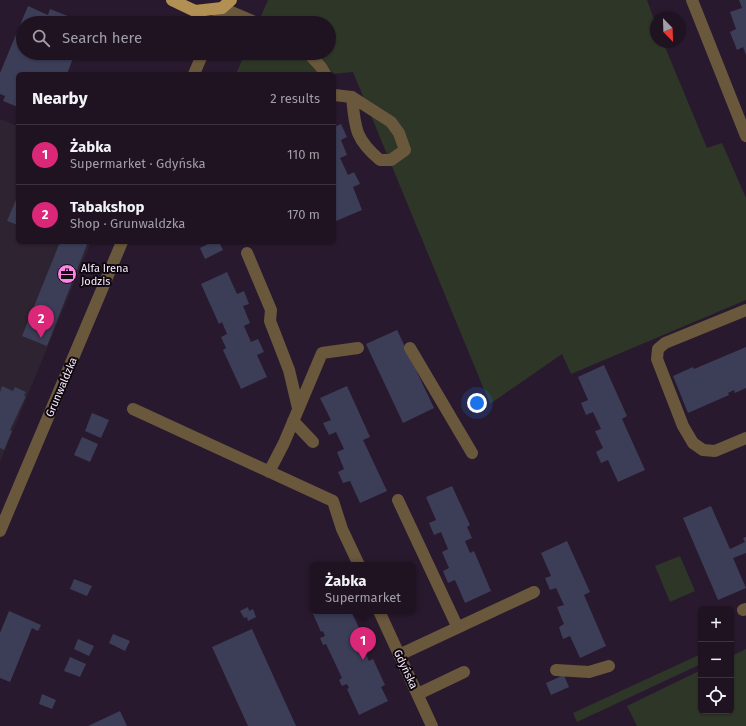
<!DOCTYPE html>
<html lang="en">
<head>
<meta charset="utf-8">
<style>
  body { margin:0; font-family:"Fira Sans",sans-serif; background:#271c2a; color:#f1f3f6 }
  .controls { position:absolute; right:12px; bottom:12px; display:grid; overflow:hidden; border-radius:6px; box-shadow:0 1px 3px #0004 }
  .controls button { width:36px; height:36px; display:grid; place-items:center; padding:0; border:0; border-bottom:1px solid #3c3240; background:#1f1322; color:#f1f3f6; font:20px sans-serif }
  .compass { position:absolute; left:650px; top:12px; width:36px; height:36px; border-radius:50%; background:#1f1322; box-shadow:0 1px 3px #0004; rotate:157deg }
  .you { position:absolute; left:477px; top:403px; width:14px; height:14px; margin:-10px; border:3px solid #fff; border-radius:50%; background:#1a73e8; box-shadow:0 0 0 6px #1a73e833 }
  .badge { display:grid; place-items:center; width:26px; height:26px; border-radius:50%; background:#db2777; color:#fff; font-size:13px; font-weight:700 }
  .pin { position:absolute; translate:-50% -33px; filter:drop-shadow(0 1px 2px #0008) }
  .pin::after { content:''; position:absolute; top:21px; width:14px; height:12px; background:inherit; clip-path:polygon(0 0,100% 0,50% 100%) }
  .popup { position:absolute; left:310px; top:562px; width:106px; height:52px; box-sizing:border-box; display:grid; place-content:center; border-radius:6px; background:#1f1322; filter:drop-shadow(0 1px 3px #0005); font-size:13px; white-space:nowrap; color:#a19ea5 }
  .popup b { font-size:15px; color:#f1f3f6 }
  .popup::after { content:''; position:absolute; left:50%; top:100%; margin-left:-8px; border:8px solid transparent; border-top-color:#1f1322 }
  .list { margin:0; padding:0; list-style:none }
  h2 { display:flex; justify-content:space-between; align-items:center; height:52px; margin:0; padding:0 16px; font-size:17px }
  h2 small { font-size:13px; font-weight:400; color:#a19ea5 }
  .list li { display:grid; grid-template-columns:26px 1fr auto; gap:12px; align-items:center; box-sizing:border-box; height:60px; padding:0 16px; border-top:1px solid #3c3240 }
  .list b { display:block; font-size:15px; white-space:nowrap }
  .list p { margin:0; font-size:13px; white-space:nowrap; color:#a19ea5 }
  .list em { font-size:13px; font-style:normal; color:#a19ea5 }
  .icon { flex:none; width:22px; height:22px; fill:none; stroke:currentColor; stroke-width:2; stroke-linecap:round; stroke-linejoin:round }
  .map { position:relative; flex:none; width:746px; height:726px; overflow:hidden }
  .search { position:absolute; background:#1f1322; box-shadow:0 1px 3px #0004; left:16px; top:16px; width:320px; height:44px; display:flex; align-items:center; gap:10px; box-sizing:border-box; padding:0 14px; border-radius:22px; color:#a19ea5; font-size:15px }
  .panel { position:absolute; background:#1f1322; box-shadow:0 1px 3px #0004; left:16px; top:72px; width:320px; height:172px; border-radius:6px }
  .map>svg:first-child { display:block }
  .industrial { fill:#2d2331 }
  .green { fill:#2e3628 }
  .building { fill:#3c3e58 }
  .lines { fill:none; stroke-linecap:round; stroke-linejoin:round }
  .minor { stroke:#69583c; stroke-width:12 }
  .major { stroke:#b28f53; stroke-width:12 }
  .labels { text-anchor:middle; stroke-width:4; stroke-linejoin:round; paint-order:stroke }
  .poi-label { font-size:11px; fill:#f8edfc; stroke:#0e0710; text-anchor:start }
  .street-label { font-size:11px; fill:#f8edfc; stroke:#0e0710 }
</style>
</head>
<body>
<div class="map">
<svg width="746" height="726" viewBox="0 0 746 726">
  <rect width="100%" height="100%" fill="#29192e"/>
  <!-- industrial -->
  <path class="industrial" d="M0 119 18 126V242H91L0 462Z"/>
  <!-- green -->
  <path class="green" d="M268 0H647L656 25V42H663L707 148 722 143 746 198V300L571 374 562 354 490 404 353 72 333 74H236L245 53H329V23H258Z
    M680 556 695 591 670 602 655 566Z
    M746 649V726H637L627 706 701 670V711H731V656Z
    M701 654V664L577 722 573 713Z"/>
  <!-- building -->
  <path class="building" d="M739 0H746V55L743 47 737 50 730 32 736 29 730 12 742 8Z
    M28 6 48 15 50 9 85 23H23V53H75L67 74H18V107L3 101 5 96 0 94V73Z
    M341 124 347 137 341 140 347 155 340 158 348 175 354 172 360 184 353 187 362 210 336 221 334 217V127Z
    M18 195V225L7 221Z
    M60 242H88L47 346 22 336Z
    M212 242H219L223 250 205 259 200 248Z
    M227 272 237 294 244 291 249 304 243 306 250 323 244 326 251 342 258 339 264 352 257 355 267 377 241 389 223 350 226 348 221 337 227 334 222 322 219 324 201 284Z
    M397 330 434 408 403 423 366 344Z
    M746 347V388L735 393 734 390 728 393 729 395 688 413 673 376 693 367 694 369Z
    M604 365 627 416 622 419 645 470 618 482 608 460 601 463 596 452 603 448 595 431 601 429 593 412 586 415 581 403 588 400 578 377Z
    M2 386 13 391 15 387 26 392 24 396H26L10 430 12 431 4 450 0 448V392Z
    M347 386 370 437 363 440 387 491 360 503 350 481 343 483 338 472 344 469 337 452 344 449 336 432 329 435 323 423 331 420 320 398Z
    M92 413 109 420 101 438 85 431Z
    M82 437 98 444 90 462 74 455Z
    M452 486 470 525 467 527 472 538 465 541 470 553 474 551 491 591 465 603 455 580 448 583 443 571 449 568 442 552 448 549 441 532 434 535 429 523 436 520 426 497Z
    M711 506 730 549 745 542 743 538 746 537V553L733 558 746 588 718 600 683 518Z
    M567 541 590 592 584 595 606 646 580 658 570 636 563 639 559 627 564 624 557 607 564 605 556 588 550 590 545 578 551 576 541 553Z
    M74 579 92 586 87 596 70 589Z
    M313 606V611H351L361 632 357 634 369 661 373 659 385 685 381 687 388 701 359 715 347 689 349 688 347 684 342 686 339 680 342 678 326 644 323 645 320 638 325 636 323 631 321 632 310 607Z
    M248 607 249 611 253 609 256 617 248 621 247 617 244 618 240 611Z
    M9 611 41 625 38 631 32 628 10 682 0 678V633Z
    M252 629 296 726H248L212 647Z
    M113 634 130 641 125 651 109 643Z
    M78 639 94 646 89 656 74 649Z
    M70 657 86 664 80 677 64 671Z
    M564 675 569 687 551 695 546 683Z
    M42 694 56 700 52 709 39 704Z
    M120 711 127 726H88Z"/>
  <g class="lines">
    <!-- minor -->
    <path class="minor" d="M692 0 746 136
      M195 11 201 17 204 23
      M216 23 222 8 257 23
      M308 53 321 67 325 74
      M194 74 203 53
      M334 95 352 97 391 122 399 133 405 150 391 160H380C355 139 355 128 352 97
      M247 253 271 310 270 321 289 370 298 408
      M746 310 665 343 658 349 657 359 683 426 693 443 703 450 715 451 746 438
      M410 348 472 453
      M133 409 333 501 342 529 359 565
      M293 421 313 442
      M269 472 284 443 322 353 358 348
      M398 500 457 626
      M0 531 122 242
      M743 610 746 609
      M379 611 432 726
      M399 655 534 592
      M556 670 589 672 609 666
      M418 694 464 672"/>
    <!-- major -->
    <path class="major" d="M172 0 195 11 222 8
      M222 8 231 0"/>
  </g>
  <!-- icons -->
  <defs>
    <g id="office-disc" transform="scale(1)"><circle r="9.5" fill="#fc86e3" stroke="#0e0710"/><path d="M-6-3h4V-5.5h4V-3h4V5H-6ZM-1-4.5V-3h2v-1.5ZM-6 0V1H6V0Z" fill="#111"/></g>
  </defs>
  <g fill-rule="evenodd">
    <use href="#office-disc" x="67" y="274"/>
  </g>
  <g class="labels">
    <!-- poi labels -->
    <g class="poi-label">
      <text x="81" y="272">Alfa Irena<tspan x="81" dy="13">Jodzis</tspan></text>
    </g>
    <!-- street labels -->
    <g class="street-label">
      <text transform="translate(61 387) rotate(-67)" y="4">Grunwaldzka</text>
      <text transform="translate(406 669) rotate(65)" y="4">Gdyńska</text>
    </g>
  </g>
</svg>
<div class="controls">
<button>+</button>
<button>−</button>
<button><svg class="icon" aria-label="locate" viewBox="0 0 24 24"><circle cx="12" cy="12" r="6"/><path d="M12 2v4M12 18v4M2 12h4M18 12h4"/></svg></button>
</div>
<svg class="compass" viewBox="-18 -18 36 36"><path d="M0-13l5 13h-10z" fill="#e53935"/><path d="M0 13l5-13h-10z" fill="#a19ea5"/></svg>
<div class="you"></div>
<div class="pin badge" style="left:363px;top:660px">1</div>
<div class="popup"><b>Żabka</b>Supermarket</div>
<div class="pin badge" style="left:41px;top:338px">2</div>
<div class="search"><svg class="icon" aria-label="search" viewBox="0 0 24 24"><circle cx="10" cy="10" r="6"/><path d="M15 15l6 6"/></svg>Search here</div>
<section class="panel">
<h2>Nearby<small>2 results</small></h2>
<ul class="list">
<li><span class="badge">1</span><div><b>Żabka</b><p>Supermarket · Gdyńska</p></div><em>110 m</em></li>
<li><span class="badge">2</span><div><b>Tabakshop</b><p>Shop · Grunwaldzka</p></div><em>170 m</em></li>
</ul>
</section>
</div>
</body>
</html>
